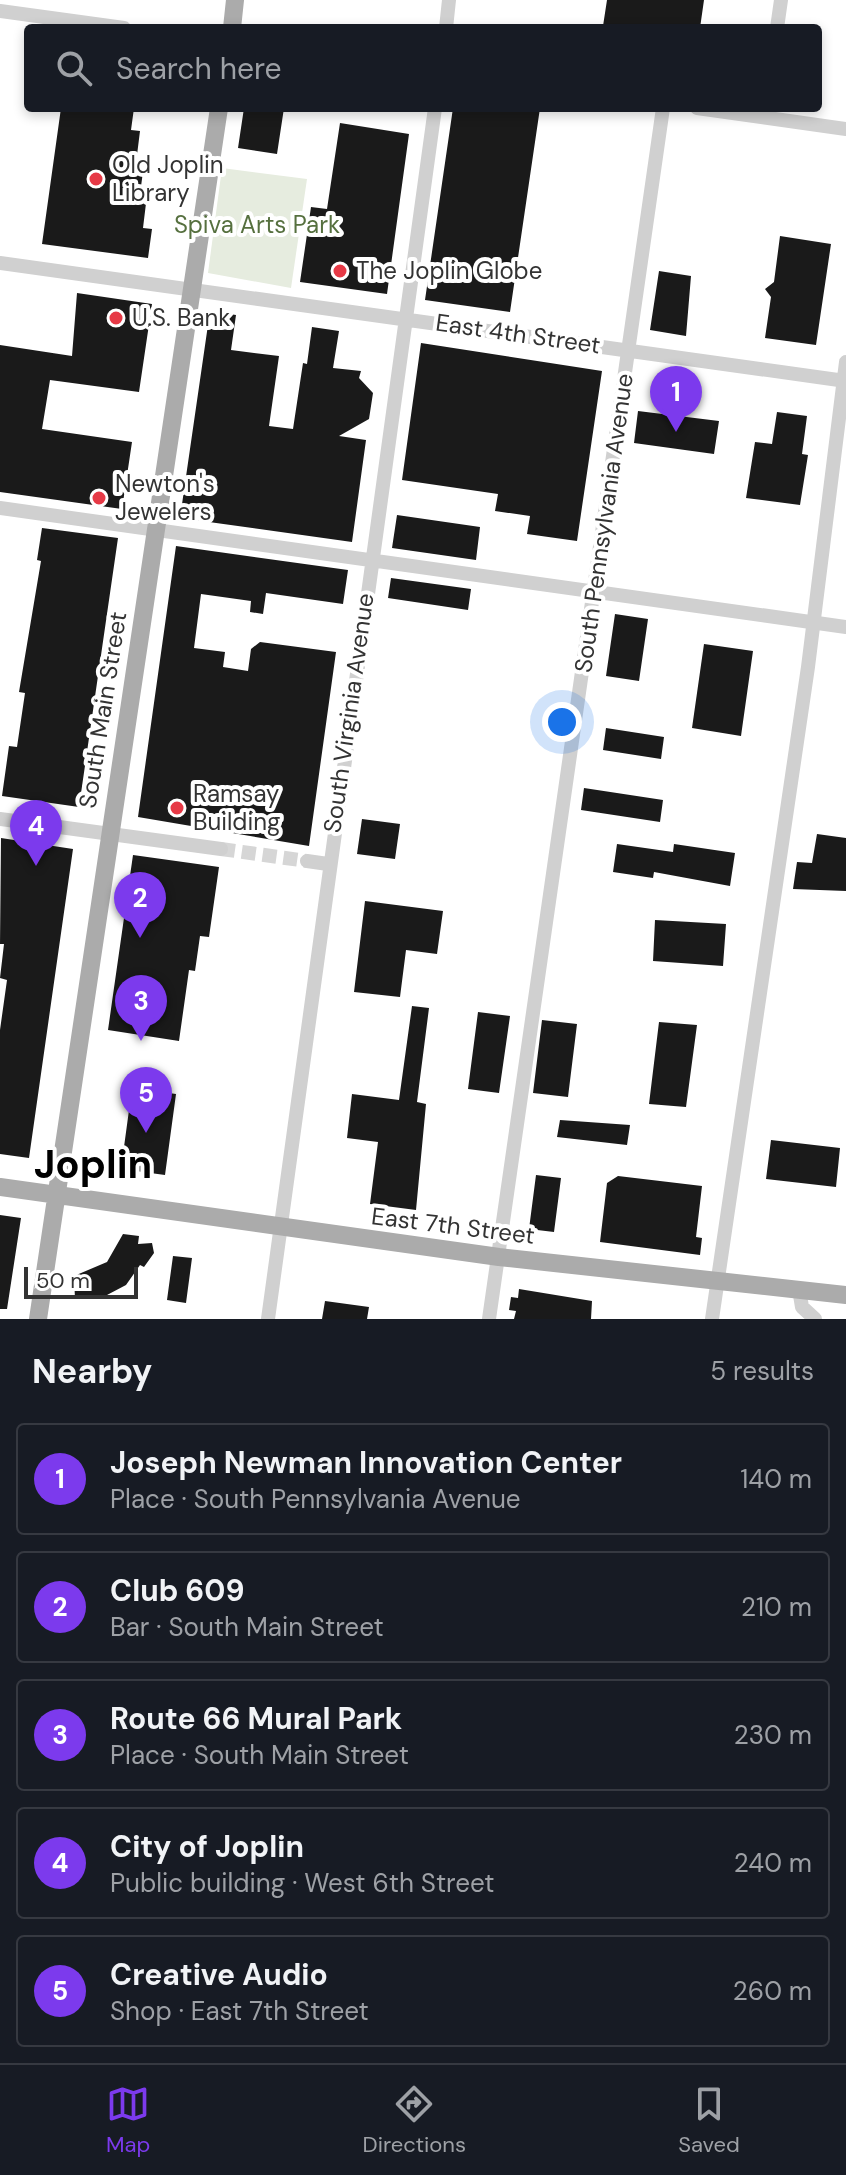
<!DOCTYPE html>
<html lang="en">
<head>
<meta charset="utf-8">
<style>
  body { margin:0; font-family:"DM Sans",sans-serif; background:#242831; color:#f1f3f6 }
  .scale { position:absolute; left:24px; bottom:20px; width:114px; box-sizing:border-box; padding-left:8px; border:4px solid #333; border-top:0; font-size:22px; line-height:28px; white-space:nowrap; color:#333; -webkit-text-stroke:6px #fff; paint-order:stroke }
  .you { position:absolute; left:562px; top:722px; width:28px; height:28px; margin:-20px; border:6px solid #fff; border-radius:50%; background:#1a73e8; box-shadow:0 0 0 12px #1a73e833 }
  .badge { display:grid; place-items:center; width:52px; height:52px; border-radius:50%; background:#7c3aed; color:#fff; font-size:26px; font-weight:700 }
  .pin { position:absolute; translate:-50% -66px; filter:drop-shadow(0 2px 4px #0008) }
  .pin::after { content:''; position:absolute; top:42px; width:28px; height:24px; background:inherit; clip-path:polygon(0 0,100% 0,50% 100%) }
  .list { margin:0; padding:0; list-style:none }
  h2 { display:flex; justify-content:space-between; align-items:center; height:104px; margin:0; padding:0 32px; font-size:34px }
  h2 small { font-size:26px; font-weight:400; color:#9ea1a6 }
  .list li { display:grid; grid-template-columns:52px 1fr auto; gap:24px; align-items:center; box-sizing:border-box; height:112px; margin:0 16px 16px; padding:0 16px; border:2px solid #363941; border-radius:8px }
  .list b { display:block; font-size:30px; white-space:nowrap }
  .list p { margin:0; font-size:26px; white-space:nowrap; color:#9ea1a6 }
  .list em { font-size:26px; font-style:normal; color:#9ea1a6 }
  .icon { flex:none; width:44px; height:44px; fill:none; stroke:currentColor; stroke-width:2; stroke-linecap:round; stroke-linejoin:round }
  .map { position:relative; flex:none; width:846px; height:1319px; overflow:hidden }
  .search { position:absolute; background:#171b24; box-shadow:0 4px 12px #0003; left:24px; right:24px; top:24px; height:88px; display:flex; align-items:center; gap:20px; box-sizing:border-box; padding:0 28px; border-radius:8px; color:#9ea1a6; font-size:30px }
  .sheet { height:744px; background:#171b24 }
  nav { display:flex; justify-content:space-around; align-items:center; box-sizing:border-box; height:112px; border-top:2px solid #363941; background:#171b24; font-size:22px; color:#9ea1a6 }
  nav a { display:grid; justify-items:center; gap:4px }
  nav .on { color:#7c3aed }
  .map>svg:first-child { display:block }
  .green { fill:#e6ecdf }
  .building { fill:#1a1a1a }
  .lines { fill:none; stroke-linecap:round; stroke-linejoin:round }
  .minor-tunnel { stroke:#d6d6d6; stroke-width:14; stroke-dasharray:14 7; stroke-linecap:butt }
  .minor { stroke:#d0d0d0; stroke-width:14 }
  .major { stroke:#ababab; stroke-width:18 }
  .poi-dot { fill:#e63946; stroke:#fff; stroke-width:3 }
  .labels { text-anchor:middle; stroke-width:8; stroke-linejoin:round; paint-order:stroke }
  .poi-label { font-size:24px; fill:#333; stroke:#fff; text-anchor:start }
  .park-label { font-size:24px; fill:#56703f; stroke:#fff }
  .street-label { font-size:24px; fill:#333; stroke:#fff }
  .town-label { font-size:40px; font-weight:bold; fill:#000; stroke:#fff }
</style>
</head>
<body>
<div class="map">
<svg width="846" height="1319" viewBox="0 0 846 1319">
  <rect width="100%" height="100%" fill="#fff"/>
  <!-- green -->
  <path class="green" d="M222 168 307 179 291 288 208 273Z"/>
  <!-- building -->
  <path class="building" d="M607 0H704L700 28 603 26Z
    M61 108H134L131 130 140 131 136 163 144 164 140 194 147 195 143 228 152 229 148 258 42 244Z
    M244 108H284L277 154 238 148Z
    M453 108H540L510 312 425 300Z
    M340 123 409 134 387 294 300 282 311 207 327 209Z
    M780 236 831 244 816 345 765 338 771 297 765 289 774 282Z
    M659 271 691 276 686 336 650 330Z
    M77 293 152 304 139 392 50 380 42 429 132 442 122 509 0 492V345L72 356Z
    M210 311 236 315 231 350 279 356 269 426 293 429 303 363 307 364 312 327 339 331 333 368 361 371 359 378 373 393 369 419 339 436 366 440 352 542 180 518Z
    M421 343 602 371 577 541 527 534 530 516 495 511 498 494 402 480Z
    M638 411 719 421 714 454 634 443Z
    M777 412 807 416 802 454 808 455 800 505 746 498 755 442 772 444Z
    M397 515 480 527 476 560 392 548Z
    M42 528 118 538 79 807 2 796 9 746 17 747 25 693 19 692 41 561 37 560Z
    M176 546 348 570 343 604 266 593 263 614 250 612 251 601 201 594 194 648 225 652 223 667 248 671 251 649 260 642 336 652 309 846 138 817Z
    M391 578 471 589 468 610 388 598Z
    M615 614 648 619 639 681 606 676Z
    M704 644 753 651 741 736 692 728Z
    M606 728 664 737 661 759 603 750Z
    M584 788 663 800 660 822 581 810Z
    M362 819 400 824 395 859 357 854Z
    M817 834 846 838V891L793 889 797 862 812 863Z
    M1 838 73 849 29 1158 0 1154V1030L7 980 0 978 4 944H0Z
    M617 844 673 852 674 844 735 853 730 886 654 872 653 878 613 872Z
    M133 855 219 867 209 937 200 936 195 971 189 970 179 1041 108 1030Z
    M365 901 443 911 437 954 406 950 400 997 354 992Z
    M655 920 726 924 723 966 653 961Z
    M412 1006 429 1008 417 1102 426 1104 416 1210 370 1204 378 1142 347 1138 352 1094 399 1100Z
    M478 1012 510 1016 499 1093 468 1089Z
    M542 1020 577 1024 568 1097 533 1093Z
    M659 1022 697 1025 686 1107 649 1104Z
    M132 1088 176 1094 165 1175 121 1169Z
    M560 1120 630 1125 627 1145 557 1137Z
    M771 1140 840 1148 836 1187 766 1179Z
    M536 1175 561 1178 554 1232 529 1229Z
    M618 1176 702 1186 696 1237 702 1238 700 1255 600 1242 607 1183Z
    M0 1215 21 1218 7 1309H0Z
    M123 1234 139 1236 138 1244 152 1243 154 1253 144 1267 140 1265 126 1285 107 1295 75 1299 74 1276 107 1262Z
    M173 1256 192 1258 186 1303 167 1300Z
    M519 1289 592 1301 591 1319H514L516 1311 509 1310 511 1297 518 1298Z
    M325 1301 369 1307 367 1319H322Z"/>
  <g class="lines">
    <!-- minor-tunnel -->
    <path class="minor-tunnel" d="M221 849 307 861"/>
    <!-- minor -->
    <path class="minor" d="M0 11 124 28
      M446 28 449 0
      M777 28 781 0
      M697 108 846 129
      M0 263 846 381
      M0 508 846 627
      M0 819 221 849
      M307 861 328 864
      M799 1289 802 1307 815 1319
      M268 1319 435 108
      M489 1319 663 108
      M712 1319 808 667 846 362"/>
    <!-- major -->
    <path class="major" d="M232 28 235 0
      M0 1187 499 1257 846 1295
      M38 1319 219 108"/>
  </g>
  <!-- markers -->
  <g class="poi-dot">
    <circle cx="96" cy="179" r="8"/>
    <circle cx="340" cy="271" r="8"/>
    <circle cx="116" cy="318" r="8"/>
    <circle cx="99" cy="498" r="8"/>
    <circle cx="177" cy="808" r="8"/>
  </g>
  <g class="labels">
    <!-- poi labels -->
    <g class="poi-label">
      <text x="112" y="173">Old Joplin<tspan x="112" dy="28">Library</tspan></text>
      <text x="356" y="279">The Joplin Globe</text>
      <text x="132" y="326">U.S. Bank</text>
      <text x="115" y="492">Newton's<tspan x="115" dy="28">Jewelers</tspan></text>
      <text x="193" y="802">Ramsay<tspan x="193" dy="28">Building</tspan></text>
    </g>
    <!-- park labels -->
    <g class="park-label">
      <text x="257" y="233">Spiva Arts Park</text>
    </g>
    <!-- street labels -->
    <g class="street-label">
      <text transform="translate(518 334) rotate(8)" y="8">East 4th Street</text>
      <text transform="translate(604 523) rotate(-82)" y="8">South Pennsylvania Avenue</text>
      <text transform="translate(103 710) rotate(-81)" y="8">South Main Street</text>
      <text transform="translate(349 713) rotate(-82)" y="8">South Virginia Avenue</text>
      <text transform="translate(453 1226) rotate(7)" y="8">East 7th Street</text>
    </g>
    <!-- town labels -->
    <g class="town-label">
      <text x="93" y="1178">Joplin</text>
    </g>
  </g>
</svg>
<div class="scale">50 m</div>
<div class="you"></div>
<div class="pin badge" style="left:676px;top:432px">1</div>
<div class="pin badge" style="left:140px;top:938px">2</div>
<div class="pin badge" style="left:141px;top:1041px">3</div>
<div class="pin badge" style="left:36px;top:866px">4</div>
<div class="pin badge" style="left:146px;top:1133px">5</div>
<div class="search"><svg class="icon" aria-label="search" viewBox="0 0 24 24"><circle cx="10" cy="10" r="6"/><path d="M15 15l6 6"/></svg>Search here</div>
</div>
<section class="sheet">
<h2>Nearby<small>5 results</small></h2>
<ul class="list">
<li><span class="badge">1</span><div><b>Joseph Newman Innovation Center</b><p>Place · South Pennsylvania Avenue</p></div><em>140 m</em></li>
<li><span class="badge">2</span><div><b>Club 609</b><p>Bar · South Main Street</p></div><em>210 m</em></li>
<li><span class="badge">3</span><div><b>Route 66 Mural Park</b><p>Place · South Main Street</p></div><em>230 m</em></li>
<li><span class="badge">4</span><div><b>City of Joplin</b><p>Public building · West 6th Street</p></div><em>240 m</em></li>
<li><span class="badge">5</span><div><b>Creative Audio</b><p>Shop · East 7th Street</p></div><em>260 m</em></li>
</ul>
</section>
<nav>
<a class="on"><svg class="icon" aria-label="map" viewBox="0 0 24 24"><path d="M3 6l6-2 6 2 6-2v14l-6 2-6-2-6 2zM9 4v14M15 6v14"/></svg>Map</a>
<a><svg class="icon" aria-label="directions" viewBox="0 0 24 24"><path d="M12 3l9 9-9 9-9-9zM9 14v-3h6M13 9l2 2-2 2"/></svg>Directions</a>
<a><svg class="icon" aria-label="saved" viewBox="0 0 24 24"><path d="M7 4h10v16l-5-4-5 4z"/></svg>Saved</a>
</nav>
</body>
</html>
